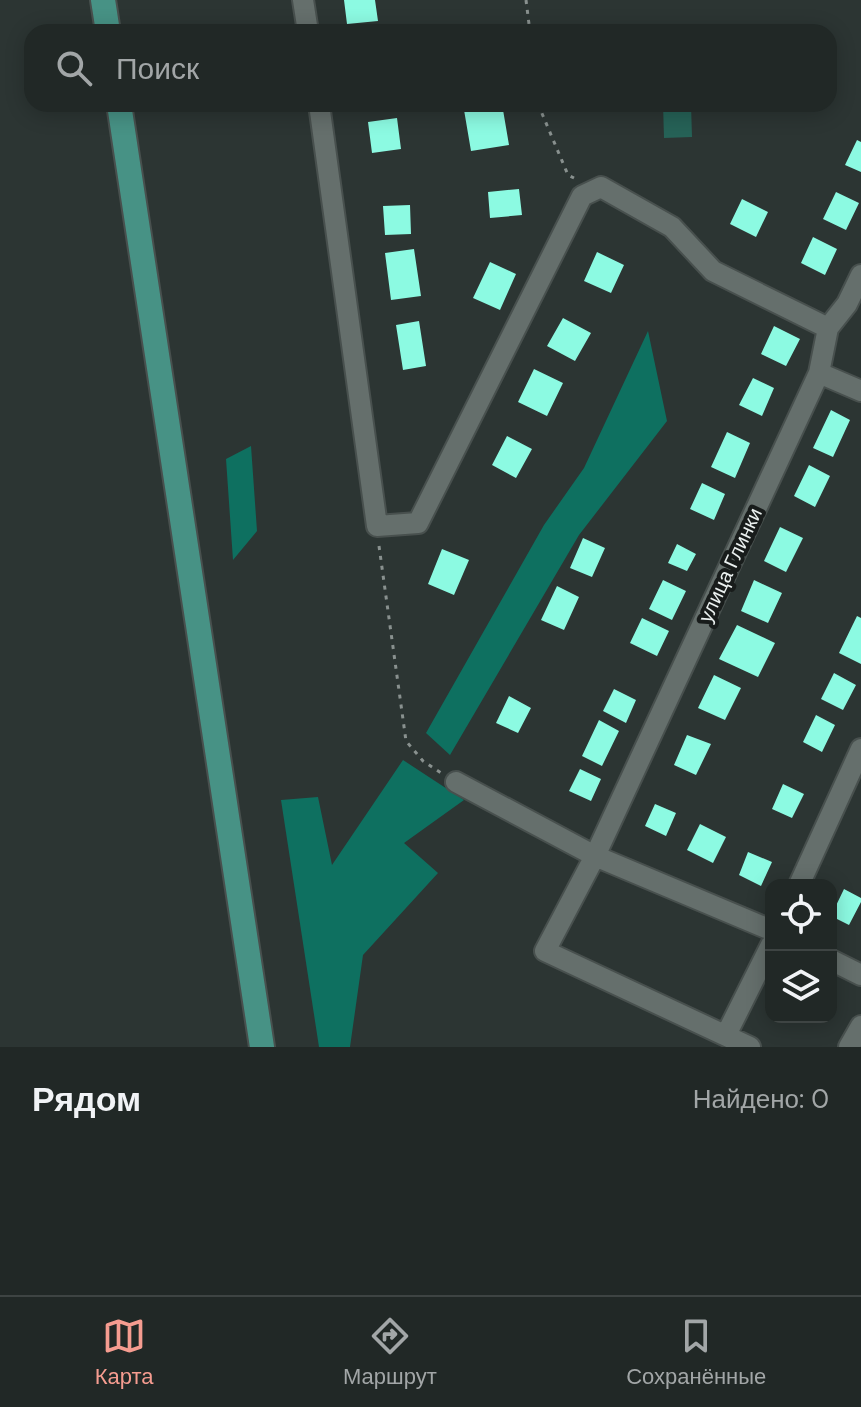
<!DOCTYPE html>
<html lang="ru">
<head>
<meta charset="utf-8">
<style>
  body { margin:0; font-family:"DM Sans",sans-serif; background:#2d3432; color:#f1f3f6 }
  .controls { position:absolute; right:24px; bottom:24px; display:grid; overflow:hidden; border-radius:16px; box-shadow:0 4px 20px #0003 }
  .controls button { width:72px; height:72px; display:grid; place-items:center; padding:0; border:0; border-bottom:2px solid #3e4443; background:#212826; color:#f1f3f6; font:40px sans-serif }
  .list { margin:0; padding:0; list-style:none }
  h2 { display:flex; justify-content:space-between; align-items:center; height:104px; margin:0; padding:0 32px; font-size:34px }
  h2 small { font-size:26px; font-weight:400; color:#a2a6a7 }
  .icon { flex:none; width:44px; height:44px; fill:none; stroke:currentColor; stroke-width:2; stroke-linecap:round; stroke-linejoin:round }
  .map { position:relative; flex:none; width:861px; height:1047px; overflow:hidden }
  .search { position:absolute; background:#212826; box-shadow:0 4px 20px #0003; left:24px; right:24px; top:24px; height:88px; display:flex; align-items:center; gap:20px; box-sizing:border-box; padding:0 28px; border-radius:24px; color:#a2a6a7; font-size:30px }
  .sheet { height:248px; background:#212826 }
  nav { display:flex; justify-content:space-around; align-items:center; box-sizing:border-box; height:112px; border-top:2px solid #3e4443; background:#212826; font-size:22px; color:#a2a6a7 }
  nav a { display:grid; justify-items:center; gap:4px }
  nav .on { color:#f59c90 }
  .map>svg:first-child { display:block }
  .green { fill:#266257 }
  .forest { fill:#0e7060 }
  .building { fill:#8cfae2 }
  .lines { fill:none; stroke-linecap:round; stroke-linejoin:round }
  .minor-casing { stroke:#48504e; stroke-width:24 }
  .major-casing { stroke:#48504e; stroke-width:28 }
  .path { stroke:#89918f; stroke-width:3; stroke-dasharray:4 6; stroke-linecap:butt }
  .minor { stroke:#656f6c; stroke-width:20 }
  .major { stroke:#479285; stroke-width:24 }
  .labels { text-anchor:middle; stroke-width:8; stroke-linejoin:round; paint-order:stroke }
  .street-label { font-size:20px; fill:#ebf1f0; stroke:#181c1b }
</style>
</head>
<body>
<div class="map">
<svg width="861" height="1047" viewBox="0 0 861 1047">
  <rect width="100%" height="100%" fill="#2c3533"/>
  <!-- green -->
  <path class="green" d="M663 104H691L692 137 664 138Z"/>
  <!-- forest -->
  <path class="forest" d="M648 331 667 421 579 535 450 755 426 733 544 525 584 468Z
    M251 446 257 531 233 560 226 459Z
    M403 760 464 800 404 843 438 873 363 955 350 1047H319L281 800 318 797 332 865Z"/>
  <!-- building -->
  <path class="building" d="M344 0H375L378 21 347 24Z
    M463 104H502L509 145 471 151Z
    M397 118 401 149 372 153 368 122Z
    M857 140 861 142V172L845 165Z
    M519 189 522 215 490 218 488 192Z
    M836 192 859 203 846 230 823 219Z
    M742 199 768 212 756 237 730 224Z
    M410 205 411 234 385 235 383 206Z
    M813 237 837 249 825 275 801 263Z
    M414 249 421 296 391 300 385 253Z
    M597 252 624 265 611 293 584 281Z
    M490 262 516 274 500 310 473 298Z
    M563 318 591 333 575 361 547 346Z
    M419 321 426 366 403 370 396 325Z
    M774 326 800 339 786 366 761 354Z
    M534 369 563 383 547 416 518 402Z
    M753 378 774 388 762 416 739 405Z
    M831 410 850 420 833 457 813 448Z
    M727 432 750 443 735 478 711 467Z
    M507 436 532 449 516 478 492 465Z
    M809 465 830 476 815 507 794 496Z
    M702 483 725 494 714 520 690 509Z
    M780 527 803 538 786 572 764 561Z
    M583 538 605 548 592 577 570 568Z
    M677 544 696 554 687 571 668 563Z
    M442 549 469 560 454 595 428 584Z
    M663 580 686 591 672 620 649 609Z
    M754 580 782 593 768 623 741 611Z
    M557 586 579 597 564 630 541 620Z
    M857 616 861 618V664L839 653Z
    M642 618 669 631 657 656 630 643Z
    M737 625 775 643 758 677 719 659Z
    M834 673 856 685 843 710 821 699Z
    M714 675 741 688 725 720 698 708Z
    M614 689 636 700 626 723 603 711Z
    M509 696 531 708 518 733 496 723Z
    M816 715 835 725 822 752 803 742Z
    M599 720 619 731 602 766 582 756Z
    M687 735 711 744 696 775 674 765Z
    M580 769 601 779 591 801 569 791Z
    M783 784 804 794 792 818 772 809Z
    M655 804 676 813 666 836 645 826Z
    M700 824 726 837 713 863 687 850Z
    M748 852 772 862 761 886 739 875Z
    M844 889 861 898V902L849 925 831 916Z"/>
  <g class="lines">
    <!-- minor casing -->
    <g class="minor-casing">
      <path id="minor" d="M303 0 308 32
        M319 104 377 526 418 523 582 196 601 187 672 227 713 271 828 328
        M819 373 861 391
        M456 782 595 856 771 930
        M799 885 861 749
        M831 960 861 975
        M726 1035 771 945
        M750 1047 545 951 595 856 819 373 828 328 847 304 861 275
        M849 1047 861 1026"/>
    </g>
    <!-- major casing -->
    <g class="major-casing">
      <path id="major" d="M103 0 108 32
        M119 104 262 1047"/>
    </g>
    <!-- path -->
    <path class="path" d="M526 0 530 32
      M538 104 568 175 574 178
      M379 546 406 741 423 761 441 773"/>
    <!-- minor -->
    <use href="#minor" class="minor"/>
    <!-- major -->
    <use href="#major" class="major"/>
  </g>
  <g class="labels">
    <!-- street labels -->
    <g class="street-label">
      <text transform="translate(730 565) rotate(-65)" y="7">улица Глинки</text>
    </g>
  </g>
</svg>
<div class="controls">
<button><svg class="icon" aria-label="locate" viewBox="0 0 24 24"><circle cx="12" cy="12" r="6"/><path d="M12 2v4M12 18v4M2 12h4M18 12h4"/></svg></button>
<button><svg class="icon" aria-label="layers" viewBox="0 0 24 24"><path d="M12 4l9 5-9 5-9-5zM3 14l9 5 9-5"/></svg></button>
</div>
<div class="search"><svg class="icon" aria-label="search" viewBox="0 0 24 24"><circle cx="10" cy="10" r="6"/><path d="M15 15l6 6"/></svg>Поиск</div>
</div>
<section class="sheet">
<h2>Рядом<small>Найдено: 0</small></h2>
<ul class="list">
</ul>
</section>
<nav>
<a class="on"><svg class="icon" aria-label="map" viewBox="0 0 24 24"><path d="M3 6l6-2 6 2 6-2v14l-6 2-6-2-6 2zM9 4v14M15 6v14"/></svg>Карта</a>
<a><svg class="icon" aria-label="directions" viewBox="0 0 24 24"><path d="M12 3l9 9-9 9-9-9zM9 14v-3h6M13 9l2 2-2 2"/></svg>Маршрут</a>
<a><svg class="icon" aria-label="saved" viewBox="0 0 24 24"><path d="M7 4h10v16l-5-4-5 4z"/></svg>Сохранённые</a>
</nav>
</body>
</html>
